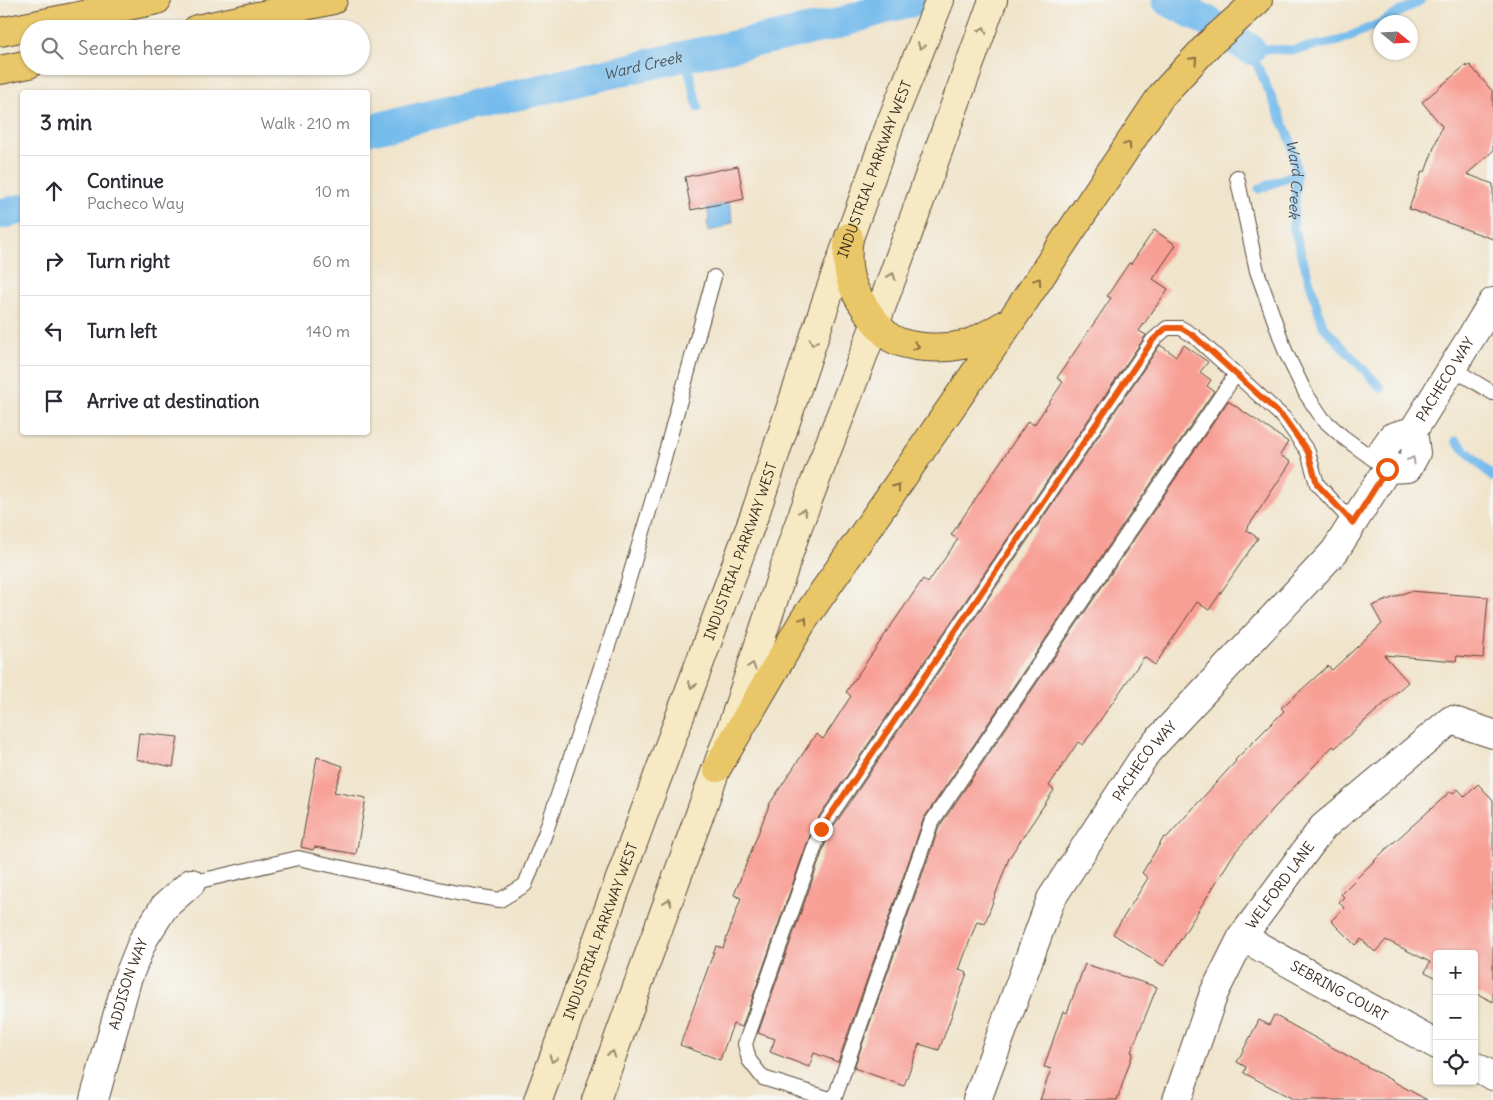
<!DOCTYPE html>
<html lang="en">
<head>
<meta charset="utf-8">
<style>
  body { margin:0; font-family:Delius,sans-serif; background:#f7f7f7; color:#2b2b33 }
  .controls { position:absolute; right:15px; bottom:15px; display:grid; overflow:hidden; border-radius:5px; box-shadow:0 1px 4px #0004 }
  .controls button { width:45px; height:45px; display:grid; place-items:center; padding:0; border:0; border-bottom:1px solid #e1e1e2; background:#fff; color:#2b2b33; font:25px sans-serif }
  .compass { position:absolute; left:1373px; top:15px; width:45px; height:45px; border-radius:50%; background:#fff; box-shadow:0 1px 4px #0004; rotate:108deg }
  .stop { position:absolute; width:15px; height:15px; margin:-11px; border:4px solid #ea580c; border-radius:50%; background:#fff }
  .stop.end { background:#ea580c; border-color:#fff; box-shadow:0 1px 5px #0008 }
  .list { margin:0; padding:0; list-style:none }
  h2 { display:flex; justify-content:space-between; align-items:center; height:65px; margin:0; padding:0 20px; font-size:21px }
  h2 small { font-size:16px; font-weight:400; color:#7c7c81 }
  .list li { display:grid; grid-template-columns:32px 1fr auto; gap:15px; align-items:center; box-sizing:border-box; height:70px; padding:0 20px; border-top:1px solid #e1e1e2 }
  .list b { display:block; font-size:19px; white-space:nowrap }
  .list p { margin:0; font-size:16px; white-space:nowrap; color:#7c7c81 }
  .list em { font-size:16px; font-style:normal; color:#7c7c81 }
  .icon { flex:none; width:28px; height:28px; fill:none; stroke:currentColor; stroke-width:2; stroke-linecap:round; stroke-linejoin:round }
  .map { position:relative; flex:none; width:1493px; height:1100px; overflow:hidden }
  .search { position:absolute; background:#fff; box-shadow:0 1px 4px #0004; left:20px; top:20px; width:350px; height:55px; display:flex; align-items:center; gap:12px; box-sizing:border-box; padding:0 18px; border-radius:28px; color:#7c7c81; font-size:19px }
  .panel { position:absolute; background:#fff; box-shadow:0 1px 4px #0004; left:20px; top:90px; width:350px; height:345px; border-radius:5px }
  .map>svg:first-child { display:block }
  .water { fill:#75bbec; stroke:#587285 }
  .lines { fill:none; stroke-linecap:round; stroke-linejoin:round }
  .stream { stroke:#75bbec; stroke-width:9 }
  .canal { stroke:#75bbec; stroke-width:31 }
  .building { fill:#f89f95 }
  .service-casing { stroke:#564638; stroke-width:16 }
  .minor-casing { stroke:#564638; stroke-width:30 }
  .secondary-casing { stroke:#564638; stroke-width:30 }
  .motorway-casing { stroke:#564638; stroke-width:30 }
  .service { stroke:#fff; stroke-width:14 }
  .minor { stroke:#fff; stroke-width:28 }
  .secondary { stroke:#f6e9c3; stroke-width:28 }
  .motorway { stroke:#e9c769; stroke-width:28 }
  .oneway { stroke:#988a70 }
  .oneway2 { stroke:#897140 }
  .oneway3 { stroke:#a79f9a }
  .route { stroke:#ea580c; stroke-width:6 }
  .labels { text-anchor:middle; stroke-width:4.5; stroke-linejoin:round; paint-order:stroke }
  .street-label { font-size:14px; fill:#3b2a1e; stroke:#f6f6f2 }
  .water-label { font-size:15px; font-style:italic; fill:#4c565c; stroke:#f6f6f2 }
</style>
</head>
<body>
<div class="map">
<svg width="1493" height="1100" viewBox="0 0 1493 1100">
  <rect width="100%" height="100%" fill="#f6f6f2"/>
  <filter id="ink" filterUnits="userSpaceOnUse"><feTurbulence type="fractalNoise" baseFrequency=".02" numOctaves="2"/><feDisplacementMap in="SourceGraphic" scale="10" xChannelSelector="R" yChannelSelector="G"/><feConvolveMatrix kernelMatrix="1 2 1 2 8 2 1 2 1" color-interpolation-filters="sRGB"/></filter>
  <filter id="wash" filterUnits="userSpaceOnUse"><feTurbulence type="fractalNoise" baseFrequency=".0096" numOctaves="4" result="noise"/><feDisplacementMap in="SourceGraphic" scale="20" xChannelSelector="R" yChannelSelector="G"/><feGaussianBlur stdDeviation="1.12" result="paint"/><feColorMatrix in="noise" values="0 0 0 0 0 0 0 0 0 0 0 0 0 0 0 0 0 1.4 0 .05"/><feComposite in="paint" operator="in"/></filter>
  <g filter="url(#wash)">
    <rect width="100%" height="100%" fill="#f0e4cb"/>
    <!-- water -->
    <path class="water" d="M729 202 733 222 721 228 709 231 707 223 709 219 707 207Z"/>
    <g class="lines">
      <!-- stream -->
      <g class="stream">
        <path d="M1382 22 1421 0"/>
        <path id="s1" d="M1380 23 1339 41 1294 50 1250 49 1291 141 1297 173 1293 226 1323 326 1381 388"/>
        <path d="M685 56 698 108"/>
        <path d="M1259 189 1297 173"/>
        <path d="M1456 441 1493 477"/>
      </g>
      <!-- canal -->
      <g class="canal">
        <path d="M1167 0 1207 21 1250 49"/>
        <path id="s2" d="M368 130 685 56 833 25 892 6 919 0"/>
        <path d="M0 214 22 209"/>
      </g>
    </g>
    <g id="blocks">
      <!-- building -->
      <path class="building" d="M1466 65 1467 67 1470 65 1493 92V151L1467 174 1493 184V239L1409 209 1422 171 1425 172 1442 126 1422 102Z
        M738 166 744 199 691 210 685 177Z
        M1154 230 1176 245 1153 279 1168 289 1139 331 1146 335 814 824 742 1027 733 1024 720 1060 680 1045 716 946 723 948 741 898 734 895 770 803 816 734 823 739 851 696 846 692 923 579 928 583 958 539 951 535 1028 421 1034 425 1063 382 1057 378 1111 298 1107 296 1129 263 1131 264Z
        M1160 345 1176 356 1184 345 1208 362 1200 372 1211 380 1207 386 1214 391 924 818 838 1062 814 1053 809 1067 770 1052 775 1039 758 1033 829 833Z
        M1228 401 1288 442 1280 455 1291 462 1246 530 1258 538 1209 610 1197 602 1155 665 1144 657 1083 745 1078 742 1049 786 1054 790 1009 858 985 923 977 921 959 970 967 973 939 1050 919 1044 904 1086 854 1068 939 827Z
        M1410 591 1488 597 1483 658 1457 656 1456 661 1384 655 1408 682 1335 748 1333 746 1274 808 1235 852 1164 966 1113 934 1148 878 1142 873 1164 837 1166 838 1236 761 1235 760 1284 711 1281 708 1328 666 1332 670 1382 624 1372 606Z
        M139 733 178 737 173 767 136 759Z
        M317 757 343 766 334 792 366 798 356 854 315 847 313 850 301 847Z
        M1478 784 1493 800V1002L1474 992V954H1437V978L1425 972 1430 962 1386 940 1375 952 1361 939 1355 945 1331 921 1344 908 1339 902 1344 897 1341 894 1383 852 1451 791 1453 793 1458 789 1465 797Z
        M1085 964 1157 987 1131 1052 1133 1053 1117 1100H1040L1051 1069 1044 1067 1063 1011 1067 1013Z
        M1274 1015 1427 1100H1295L1244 1073 1246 1067 1237 1062 1259 1020 1269 1025Z"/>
    </g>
  </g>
  <g filter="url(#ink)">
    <use href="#blocks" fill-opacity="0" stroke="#564638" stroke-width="1"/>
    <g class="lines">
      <!-- service casing -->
      <g class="service-casing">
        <path id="service" d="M1237 177 1257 271 1286 353 1306 394 1323 419 1343 437 1384 467
          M1452 368 1493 393
          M191 883 298 858 457 893 500 900 525 885 545 834 616 622 653 498 714 277
          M833 1100 763 1078 749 1060 745 1044 821 829 1153 340 1167 328H1181L1194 336 1284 418 1308 452 1317 484 1353 523
          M834 1100 931 823 1236 374"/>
      </g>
      <!-- minor casing -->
      <g class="minor-casing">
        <g id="minor">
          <path id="s3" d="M1387 469 1408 468 1416 453 1413 431 1493 302"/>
          <path id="s4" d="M1242 937 1437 1045"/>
          <path d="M1474 1066 1493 1076"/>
          <path id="s5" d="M94 1100 127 980 143 940 164 907 191 883"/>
          <path id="s6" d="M977 1100 1051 899 1147 752 1335 551 1387 469 1383 450 1392 437 1413 431"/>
          <path id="s7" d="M1177 1100 1214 993 1242 937 1323 827 1451 720 1493 734"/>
        </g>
      </g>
      <!-- secondary casing -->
      <g class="secondary-casing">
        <g id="secondary">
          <path id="s8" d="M538 1100 757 508 828 296 891 122 940 0"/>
          <path d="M596 1100 734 720 797 529 876 322 993 0"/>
        </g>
      </g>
      <!-- motorway casing -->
      <g class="motorway-casing">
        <path id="motorway" d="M197 29 333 0
          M0 32 157 0
          M0 70 29 64
          M849 237C844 273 851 290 873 319 878 325 884 334 891 338 909 349 943 349 963 345 976 342 995 330 1007 323
          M717 768 803 621 1011 321 1161 96 1208 45 1258 0"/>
      </g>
      <!-- service -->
      <use href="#service" class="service"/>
      <!-- minor -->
      <use href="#minor" class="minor"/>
      <!-- secondary -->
      <use href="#secondary" class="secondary"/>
      <!-- motorway -->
      <use href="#motorway" class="motorway"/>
    </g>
    <!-- one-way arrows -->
    <defs><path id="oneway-chevron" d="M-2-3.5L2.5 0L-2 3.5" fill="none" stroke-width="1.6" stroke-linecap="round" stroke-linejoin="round" transform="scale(1.25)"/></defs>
    <g class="oneway">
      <use href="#oneway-chevron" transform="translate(983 30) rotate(-70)"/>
      <use href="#oneway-chevron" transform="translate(921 46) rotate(112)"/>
      <use href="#oneway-chevron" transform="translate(892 276) rotate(-70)"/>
      <use href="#oneway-chevron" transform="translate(813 342) rotate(108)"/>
      <use href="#oneway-chevron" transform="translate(803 512) rotate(-69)"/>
      <use href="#oneway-chevron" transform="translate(752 666) rotate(-72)"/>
      <use href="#oneway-chevron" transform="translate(692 685) rotate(110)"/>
      <use href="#oneway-chevron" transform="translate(668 902) rotate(-70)"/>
      <use href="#oneway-chevron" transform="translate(612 1054) rotate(-70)"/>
      <use href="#oneway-chevron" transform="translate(553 1059) rotate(110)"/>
    </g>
    <g class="oneway2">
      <use href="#oneway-chevron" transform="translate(1194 60) rotate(-47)"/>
      <use href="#oneway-chevron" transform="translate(1128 145) rotate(-56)"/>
      <use href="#oneway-chevron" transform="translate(1038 281) rotate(-56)"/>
      <use href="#oneway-chevron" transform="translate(916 346) rotate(10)"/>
      <use href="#oneway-chevron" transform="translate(897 487) rotate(-55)"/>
      <use href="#oneway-chevron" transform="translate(804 620) rotate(-56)"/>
    </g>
    <use class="oneway3" href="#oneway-chevron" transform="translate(1412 460) rotate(-61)"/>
  </g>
  <g class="lines" filter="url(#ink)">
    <!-- route -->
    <path class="route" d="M821 829 1153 340 1166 328H1181L1194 336 1284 418 1308 452 1317 484 1353 523 1387 469"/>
  </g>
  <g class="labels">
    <!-- street labels -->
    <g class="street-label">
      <text dy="5" stroke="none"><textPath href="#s8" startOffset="990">INDUSTRIAL PARKWAY WEST</textPath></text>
      <text dy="5" stroke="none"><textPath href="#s3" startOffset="121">PACHECO WAY</textPath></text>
      <text dy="5" stroke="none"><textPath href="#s8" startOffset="585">INDUSTRIAL PARKWAY WEST</textPath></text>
      <text dy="5" stroke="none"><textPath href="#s6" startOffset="381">PACHECO WAY</textPath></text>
      <text dy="5" stroke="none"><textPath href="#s7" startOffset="240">WELFORD LANE</textPath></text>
      <text dy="5" stroke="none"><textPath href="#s8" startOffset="180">INDUSTRIAL PARKWAY WEST</textPath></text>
      <text dy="5" stroke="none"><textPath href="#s5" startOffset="121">ADDISON WAY</textPath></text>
      <text dy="5" stroke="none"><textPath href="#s4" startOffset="111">SEBRING COURT</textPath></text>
    </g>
    <!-- water labels -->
    <g class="water-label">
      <text dy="5" stroke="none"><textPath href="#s2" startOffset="282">Ward Creek</textPath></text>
      <text dy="5" stroke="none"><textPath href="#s1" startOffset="274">Ward Creek</textPath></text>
    </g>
  </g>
</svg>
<div class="controls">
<button>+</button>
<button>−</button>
<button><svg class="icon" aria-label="locate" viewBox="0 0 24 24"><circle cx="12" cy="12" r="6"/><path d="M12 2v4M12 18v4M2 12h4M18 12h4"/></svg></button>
</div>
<svg class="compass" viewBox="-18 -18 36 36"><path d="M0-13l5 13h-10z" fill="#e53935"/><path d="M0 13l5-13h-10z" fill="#7c7c81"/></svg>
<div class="stop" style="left:1387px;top:469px"></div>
<div class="stop end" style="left:821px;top:829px"></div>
<div class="search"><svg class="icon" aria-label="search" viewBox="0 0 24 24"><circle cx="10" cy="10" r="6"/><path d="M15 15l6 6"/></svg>Search here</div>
<section class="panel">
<h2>3 min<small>Walk · 210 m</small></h2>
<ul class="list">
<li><svg class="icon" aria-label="ahead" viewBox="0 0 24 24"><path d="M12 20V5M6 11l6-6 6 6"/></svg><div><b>Continue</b><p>Pacheco Way</p></div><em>10 m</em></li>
<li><svg class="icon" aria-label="right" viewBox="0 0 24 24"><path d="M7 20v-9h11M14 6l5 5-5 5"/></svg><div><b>Turn right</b></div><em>60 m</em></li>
<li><svg class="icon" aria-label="left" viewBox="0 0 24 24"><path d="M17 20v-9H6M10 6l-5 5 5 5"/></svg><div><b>Turn left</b></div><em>140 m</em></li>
<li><svg class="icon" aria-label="arrive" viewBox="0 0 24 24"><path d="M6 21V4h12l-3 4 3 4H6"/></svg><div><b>Arrive at destination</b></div></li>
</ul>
</section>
</div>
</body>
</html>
